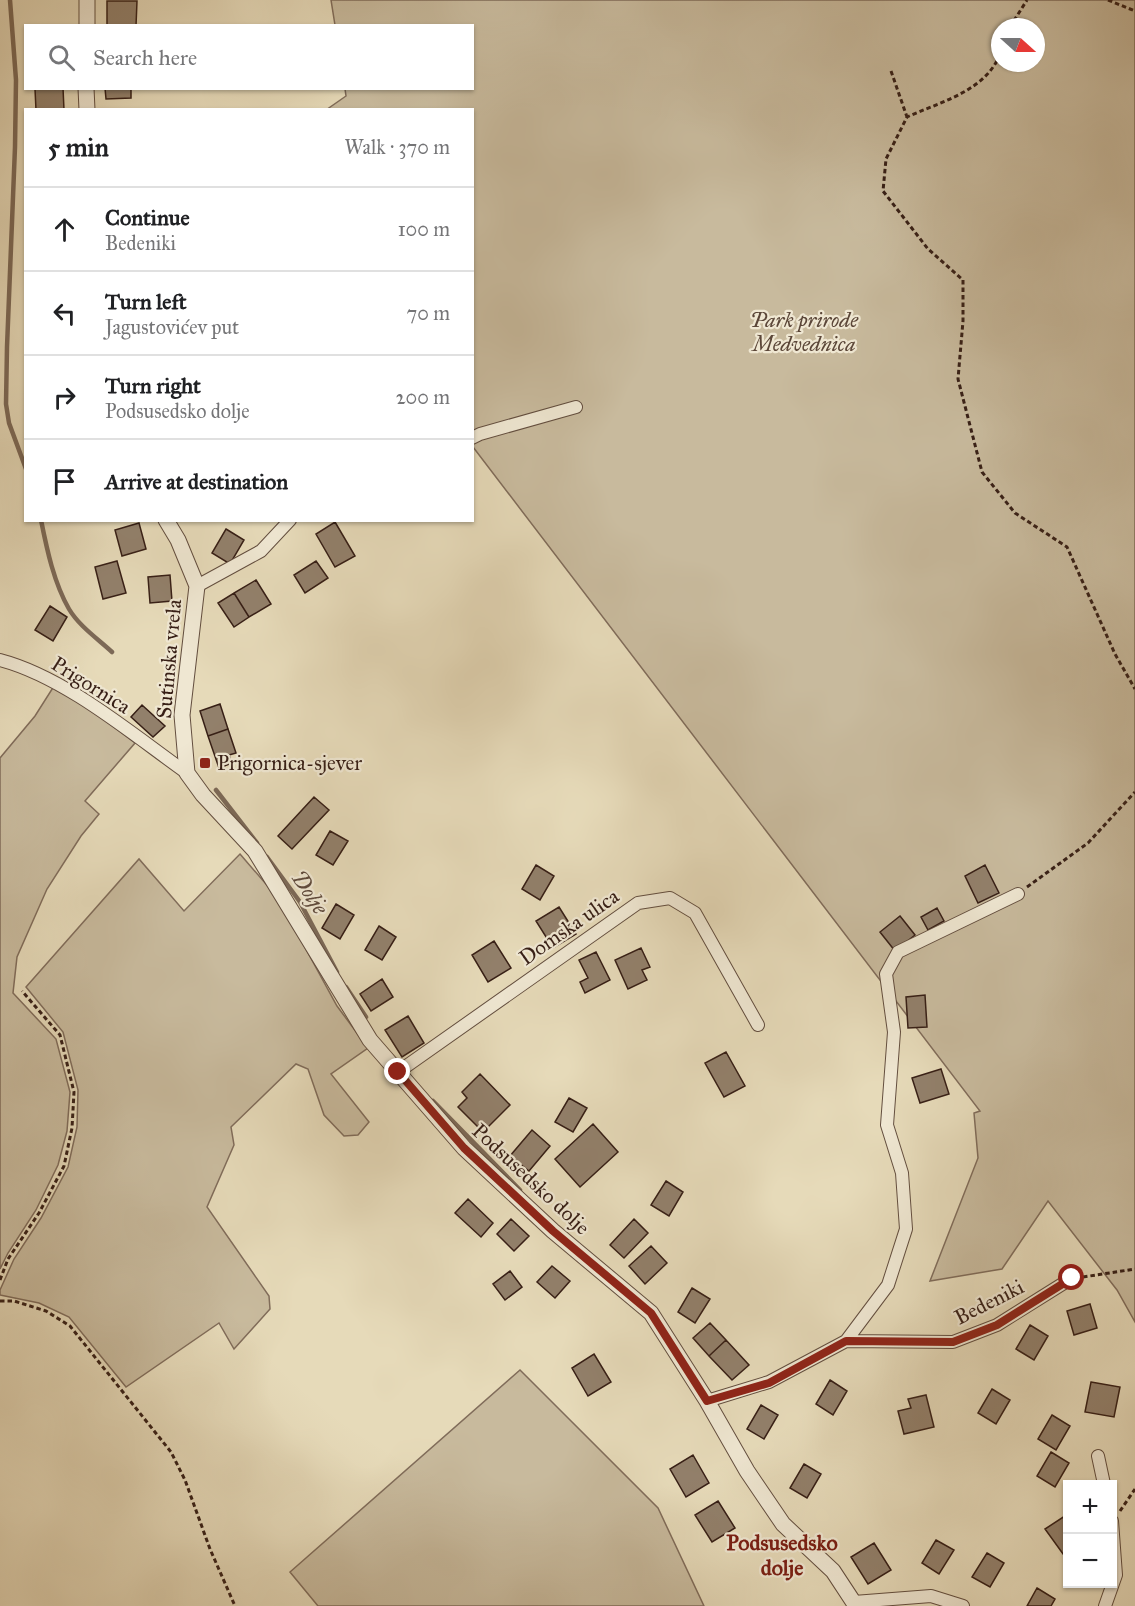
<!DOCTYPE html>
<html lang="en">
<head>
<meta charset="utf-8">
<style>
  body { margin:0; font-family:"IM FELL Great Primer",serif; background:#f6f6f6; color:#202124 }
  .controls { position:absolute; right:18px; bottom:18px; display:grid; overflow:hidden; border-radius:0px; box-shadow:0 2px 4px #0004 }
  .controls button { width:54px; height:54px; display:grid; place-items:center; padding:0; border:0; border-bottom:2px solid #e0e0e0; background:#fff; color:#202124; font:30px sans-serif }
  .compass { position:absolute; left:991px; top:18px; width:54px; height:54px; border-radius:50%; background:#fff; box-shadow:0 2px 4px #0004; rotate:111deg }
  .stop { position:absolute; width:18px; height:18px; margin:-14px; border:4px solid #8f2418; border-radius:50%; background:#fff }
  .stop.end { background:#8f2418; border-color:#fff; box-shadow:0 2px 6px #0008 }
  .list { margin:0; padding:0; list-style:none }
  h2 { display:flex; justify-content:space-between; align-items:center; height:78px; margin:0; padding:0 24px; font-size:26px }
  h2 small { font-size:20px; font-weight:400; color:#757577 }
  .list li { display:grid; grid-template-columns:39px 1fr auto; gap:18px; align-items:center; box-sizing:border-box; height:84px; padding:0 24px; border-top:2px solid #e0e0e0 }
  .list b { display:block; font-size:22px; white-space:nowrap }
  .list p { margin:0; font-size:20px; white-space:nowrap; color:#757577 }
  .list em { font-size:20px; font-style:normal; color:#757577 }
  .icon { flex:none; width:33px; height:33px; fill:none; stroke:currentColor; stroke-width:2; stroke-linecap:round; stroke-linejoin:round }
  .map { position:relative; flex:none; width:1135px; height:1606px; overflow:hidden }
  .search { position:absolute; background:#fff; box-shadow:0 2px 4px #0004; left:24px; top:24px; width:450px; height:66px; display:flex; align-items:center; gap:15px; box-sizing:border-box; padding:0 21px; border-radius:0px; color:#757577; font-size:22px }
  .panel { position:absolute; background:#fff; box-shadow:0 2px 4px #0004; left:24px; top:108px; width:450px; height:414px; border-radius:0px }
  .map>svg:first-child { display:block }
  .green { fill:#c8ba9d; stroke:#806c5a; stroke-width:1.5; fill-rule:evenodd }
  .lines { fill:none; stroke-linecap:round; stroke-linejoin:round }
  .stream { stroke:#7c6957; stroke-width:4.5 }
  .building { fill:#92806b; stroke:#371f16; stroke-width:1.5 }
  .minor-casing { stroke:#634e3f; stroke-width:14 }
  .tertiary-casing { stroke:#634e3f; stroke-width:17 }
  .path { stroke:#371f16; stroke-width:3; stroke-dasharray:4.5 3; stroke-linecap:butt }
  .minor { stroke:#efe7d2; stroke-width:12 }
  .tertiary { stroke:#efe7d2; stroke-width:15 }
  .route { stroke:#8f2418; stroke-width:8 }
  .poi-dot { fill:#8f2418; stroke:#efe7d2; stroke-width:2 }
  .labels { text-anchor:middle; stroke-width:4.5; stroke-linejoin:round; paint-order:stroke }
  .park-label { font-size:21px; font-style:italic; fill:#5b4638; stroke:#efe7d2 }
  .street-label { font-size:21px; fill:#371f16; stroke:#efe7d2 }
  .poi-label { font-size:21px; fill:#371f16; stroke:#efe7d2; text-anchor:start }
  .water-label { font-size:22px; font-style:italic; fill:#5f4a3c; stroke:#efe7d2 }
  .neighbourhood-label { font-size:22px; font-weight:bold; fill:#7a1f14; stroke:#efe7d2 }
</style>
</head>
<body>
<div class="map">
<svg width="1135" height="1606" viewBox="0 0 1135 1606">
  <rect width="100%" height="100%" fill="#e6dab9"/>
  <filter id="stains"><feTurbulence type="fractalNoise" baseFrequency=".00333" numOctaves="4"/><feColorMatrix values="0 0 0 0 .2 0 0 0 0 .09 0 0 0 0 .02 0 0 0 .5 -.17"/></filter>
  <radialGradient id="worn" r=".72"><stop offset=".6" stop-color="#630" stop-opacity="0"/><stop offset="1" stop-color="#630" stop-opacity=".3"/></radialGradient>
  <!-- green -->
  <path class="green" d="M331 0H1135V1322L1117 1290 1048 1201 1002 1269 930 1281 978 1158 974 1113 980 1111 473 447 472 110H326L346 96 345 89 472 88V26L335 25ZM1000 27H1036V63H1000Z
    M54 686 73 696 135 743 85 801 99 814 81 836 47 889 17 957 13 993 56 1039 70 1092 67 1131 58 1165 36 1210 8 1253 0 1269V758L35 716Z
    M240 854 278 898 337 1006 368 1048 331 1074 369 1122 358 1135 344 1136 324 1115 308 1069 296 1064 231 1127 234 1145 207 1207 269 1296 270 1309 234 1349 219 1323 126 1387 69 1317 39 1303 0 1295V1290L14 1259 41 1218 68 1167 77 1127 78 1090 63 1032 26 987 139 859 184 911Z
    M520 1370 658 1508 704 1606H318L290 1572Z"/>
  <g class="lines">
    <!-- stream -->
    <path class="stream" d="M10 0 16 80 15 147 7 347 6 404 9 423 26 469
      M41 520C47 550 54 583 69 609 79 626 98 639 112 652
      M216 790 257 843
      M267 857 300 902 337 972
      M346 987 366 1017
      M433 1101 520 1190"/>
  </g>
  <!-- building -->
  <path class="building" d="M107 1H137L136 26H107Z
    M63 88 64 110H36L35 89Z
    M105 88H131V98L106 99Z
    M335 522 355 556 335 567 316 534Z
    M139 523 146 549 122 556 115 530Z
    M226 529 244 540 230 564 212 553Z
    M117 561 126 593 103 599 95 567Z
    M316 561 328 578 305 593 294 575Z
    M170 575 172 601 150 603 148 577Z
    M256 580 271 604 249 617 234 593Z
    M234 593 249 617 234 627 218 603Z
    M50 606 67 617 53 641 35 630Z
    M220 704 228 729 208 736 200 711Z
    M142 705 165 726 153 737 131 717Z
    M228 729 236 753 229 755 232 763 219 768 208 736Z
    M314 797 329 810 292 849 278 836Z
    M330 831 348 841 333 865 316 855Z
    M536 865 554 876 540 900 522 889Z
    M985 865 999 893 978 903 965 876Z
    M336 904 354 915 340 939 322 928Z
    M559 907 576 934 553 948 536 921Z
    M937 908 944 921 928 930 921 917Z
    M900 916 915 935 895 951 880 932Z
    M379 926 396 937 382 960 365 950Z
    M494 941 511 968 488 982 472 955Z
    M641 948 650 967 642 970 647 980 628 989 615 960Z
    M596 952 610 980 585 993 580 982 588 978 579 960Z
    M382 979 393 997 371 1011 360 994Z
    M925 995 927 1027 908 1028 906 997Z
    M408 1016 424 1043 402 1057 385 1030Z
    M726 1052 745 1086 724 1097 705 1063Z
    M941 1069 949 1094 920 1103 912 1078Z
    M480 1074 510 1105 483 1132 458 1107 467 1098 462 1092Z
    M569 1098 587 1108 573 1132 555 1122Z
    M593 1124 618 1152 580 1187 555 1159Z
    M532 1130 550 1146 529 1171 510 1156Z
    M666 1181 683 1192 669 1216 651 1205Z
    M468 1199 493 1223 481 1237 455 1213Z
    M511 1219 529 1236 514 1251 497 1234Z
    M634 1219 648 1233 624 1258 610 1245Z
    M651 1246 667 1263 645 1284 629 1266Z
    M552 1266 570 1281 555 1298 537 1282Z
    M510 1271 522 1287 505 1300 493 1284Z
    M692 1288 710 1299 695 1323 678 1312Z
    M1090 1304 1097 1328 1074 1335 1067 1311Z
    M710 1323 726 1340 709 1356 693 1338Z
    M1030 1325 1048 1336 1034 1360 1016 1349Z
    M726 1340 749 1365 732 1380 709 1356Z
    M594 1354 611 1382 588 1396 572 1368Z
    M830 1380 847 1391 833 1415 816 1404Z
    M1091 1382 1120 1387 1114 1417 1085 1412Z
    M992 1389 1010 1400 996 1424 978 1413Z
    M926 1395 934 1427 904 1434 898 1411 911 1408 908 1399Z
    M761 1405 778 1415 764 1439 747 1429Z
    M1052 1415 1070 1426 1056 1450 1038 1439Z
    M1051 1452 1069 1463 1055 1487 1037 1476Z
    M693 1455 709 1483 686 1497 670 1469Z
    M804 1464 821 1474 807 1498 790 1488Z
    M718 1501 735 1528 712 1542 695 1515Z
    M1068 1514V1557L1066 1558 1045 1529Z
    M936 1540 954 1550 939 1574 922 1563Z
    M874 1543 891 1570 868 1584 851 1557Z
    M987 1553 1004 1563 990 1587 972 1577Z
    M1037 1588 1055 1599 1051 1606H1027Z"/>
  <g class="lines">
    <!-- minor casing -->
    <g class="minor-casing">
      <path id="minor" d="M472 438 480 434 576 407
        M197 586 261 551 290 520
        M0 660C65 677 132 734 187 773
        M398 1072 638 903 670 898 695 913 758 1025
        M846 1341 953 1342 997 1325 1072 1278
        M707 1401 769 1382 846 1341 888 1285 906 1229 902 1173 887 1125 894 1032 886 974 898 952 1018 894
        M1098 1456 1104 1484
        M854 1602 931 1596 963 1606
        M1105 1606 1116 1575 1112 1521"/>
    </g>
    <!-- tertiary casing -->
    <g class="tertiary-casing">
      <path id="tertiary" d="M87 26V0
        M86 88 87 110
        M166 520 178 540 197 586 182 715 187 773 203 795 255 851 370 1040 464 1148 553 1231 651 1313 707 1401 747 1471 783 1524 833 1571 856 1606"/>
    </g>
    <!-- path -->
    <path class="path" d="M1108 0 1135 11
      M1010 27 1027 0
      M1000 54C986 91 940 102 907 117L886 159 883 191 928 249 963 280V321L958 379 982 472 1015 513 1067 547 1115 654 1135 689
      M891 71 907 117
      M1027 887 1088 843 1135 792
      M1083 1277 1135 1269
      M0 1280 8 1259 39 1213 64 1166 72 1128 74 1092 60 1035 22 991
      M0 1301H14L46 1311 70 1326 171 1452 185 1480 210 1549 235 1606
      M1120 1511 1135 1489"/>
    <!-- minor -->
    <use href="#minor" class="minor"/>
    <!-- tertiary -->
    <use href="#tertiary" class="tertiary"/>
  </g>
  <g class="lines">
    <!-- route -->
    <path class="route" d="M398 1072 464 1148 553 1231 651 1313 707 1401 769 1383 846 1341 953 1342 997 1325 1072 1278"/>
  </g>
  <!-- markers -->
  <rect class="poi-dot" x="199" y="757" width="12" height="12" rx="3"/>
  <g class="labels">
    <!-- park labels -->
    <g class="park-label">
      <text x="804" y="327">Park prirode<tspan x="804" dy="24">Medvednica</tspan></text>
    </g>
    <!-- street labels -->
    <g class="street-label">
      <text transform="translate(169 659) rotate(-85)" y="7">Sutinska vrela</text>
      <text transform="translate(91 685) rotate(32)" y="7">Prigornica</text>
      <text transform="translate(569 927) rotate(-35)" y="7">Domska ulica</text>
      <text transform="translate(531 1179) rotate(43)" y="7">Podsusedsko dolje</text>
      <text transform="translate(989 1302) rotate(-27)" y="7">Bedeniki</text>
    </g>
    <!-- poi labels -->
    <g class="poi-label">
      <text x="217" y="770">Prigornica-sjever</text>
    </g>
    <!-- water labels -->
    <g class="water-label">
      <text transform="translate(310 892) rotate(57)" y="8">Dolje</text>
    </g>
    <!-- neighbourhood labels -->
    <g class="neighbourhood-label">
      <text x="782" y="1550">Podsusedsko<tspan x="782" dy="25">dolje</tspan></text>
    </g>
  </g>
  <rect width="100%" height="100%" filter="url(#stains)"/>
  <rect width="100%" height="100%" fill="url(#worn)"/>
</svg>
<div class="controls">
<button>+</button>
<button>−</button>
</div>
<svg class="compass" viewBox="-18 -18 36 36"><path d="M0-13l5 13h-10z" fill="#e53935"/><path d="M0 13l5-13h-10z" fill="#757577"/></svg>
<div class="stop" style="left:1072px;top:1278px"></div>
<div class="stop end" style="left:398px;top:1072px"></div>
<div class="search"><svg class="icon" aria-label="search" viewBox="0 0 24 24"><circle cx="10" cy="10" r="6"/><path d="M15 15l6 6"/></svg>Search here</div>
<section class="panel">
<h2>5 min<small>Walk · 370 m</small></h2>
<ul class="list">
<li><svg class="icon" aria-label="ahead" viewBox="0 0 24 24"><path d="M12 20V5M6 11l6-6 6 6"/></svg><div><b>Continue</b><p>Bedeniki</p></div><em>100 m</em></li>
<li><svg class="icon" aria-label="left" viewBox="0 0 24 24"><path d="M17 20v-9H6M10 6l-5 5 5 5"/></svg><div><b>Turn left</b><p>Jagustovićev put</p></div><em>70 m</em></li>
<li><svg class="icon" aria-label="right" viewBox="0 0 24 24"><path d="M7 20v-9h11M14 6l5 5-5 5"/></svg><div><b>Turn right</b><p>Podsusedsko dolje</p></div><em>200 m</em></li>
<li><svg class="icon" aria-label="arrive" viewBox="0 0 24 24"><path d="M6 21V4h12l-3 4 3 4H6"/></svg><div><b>Arrive at destination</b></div></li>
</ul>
</section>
</div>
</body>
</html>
